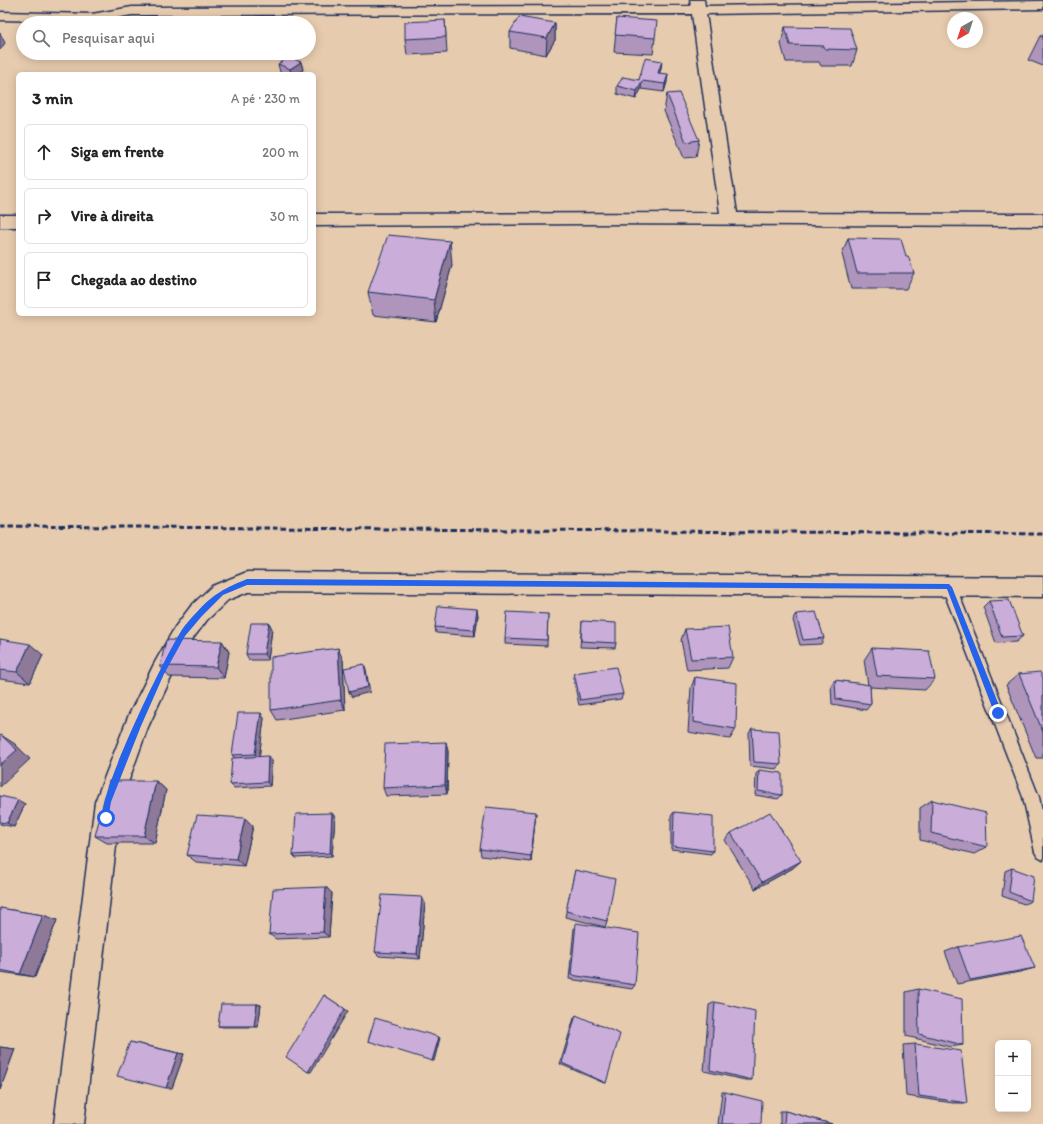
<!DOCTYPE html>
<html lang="pt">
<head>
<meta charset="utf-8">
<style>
  body { margin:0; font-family:Itim,sans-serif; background:#f6f6f6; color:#222 }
  .controls { position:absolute; right:12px; bottom:12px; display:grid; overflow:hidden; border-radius:6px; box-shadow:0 2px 10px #0003 }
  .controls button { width:36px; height:36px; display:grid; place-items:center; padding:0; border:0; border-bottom:1px solid #e0e0e0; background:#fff; color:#222; font:20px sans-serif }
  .compass { position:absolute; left:947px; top:12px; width:36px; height:36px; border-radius:50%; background:#fff; box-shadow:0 2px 10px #0003; rotate:219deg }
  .stop { position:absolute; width:12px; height:12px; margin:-9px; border:3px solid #2563eb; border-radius:50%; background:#fff }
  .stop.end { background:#2563eb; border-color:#fff; box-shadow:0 1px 4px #0008 }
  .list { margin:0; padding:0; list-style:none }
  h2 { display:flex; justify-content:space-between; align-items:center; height:52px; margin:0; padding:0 16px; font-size:17px }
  h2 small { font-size:13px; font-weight:400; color:#767676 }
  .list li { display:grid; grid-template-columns:26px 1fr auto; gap:12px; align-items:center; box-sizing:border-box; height:56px; margin:0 8px 8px; padding:0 8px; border:1px solid #e0e0e0; border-radius:6px }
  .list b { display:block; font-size:15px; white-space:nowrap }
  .list em { font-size:13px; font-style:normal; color:#767676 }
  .icon { flex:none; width:22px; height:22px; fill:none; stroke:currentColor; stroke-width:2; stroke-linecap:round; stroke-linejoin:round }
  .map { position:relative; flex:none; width:1043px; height:1124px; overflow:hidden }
  .search { position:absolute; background:#fff; box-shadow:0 2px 10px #0003; left:16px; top:16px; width:300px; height:44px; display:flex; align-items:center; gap:10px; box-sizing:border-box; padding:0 14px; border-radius:22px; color:#767676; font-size:15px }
  .panel { position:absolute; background:#fff; box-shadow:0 2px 10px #0003; left:16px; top:72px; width:300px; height:244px; border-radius:6px }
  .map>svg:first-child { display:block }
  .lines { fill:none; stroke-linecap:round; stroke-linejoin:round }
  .lane-casing { stroke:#1b2f5e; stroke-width:3 }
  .street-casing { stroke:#1b2f5e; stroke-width:3 }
  .lane { fill:#e7cbae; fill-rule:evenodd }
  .street { fill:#e7cbae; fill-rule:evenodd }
  .rail { stroke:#1b2f5e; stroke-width:3; stroke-dasharray:5.5 3; stroke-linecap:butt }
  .wall { fill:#af95bb; stroke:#1b2f5e }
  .shaded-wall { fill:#8e7998; stroke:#1b2f5e }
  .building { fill:#cbadd9; stroke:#1b2f5e }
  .route { fill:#2563eb }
</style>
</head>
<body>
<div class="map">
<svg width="1043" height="1124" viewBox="0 0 1043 1124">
  <rect width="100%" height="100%" fill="#e7cbae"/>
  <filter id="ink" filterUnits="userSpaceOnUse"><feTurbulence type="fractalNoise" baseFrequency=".025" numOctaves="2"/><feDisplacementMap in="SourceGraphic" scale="8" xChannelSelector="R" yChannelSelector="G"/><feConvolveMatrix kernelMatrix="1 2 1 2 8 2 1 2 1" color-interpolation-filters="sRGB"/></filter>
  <g filter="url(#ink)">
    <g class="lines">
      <!-- lane casing -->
      <g class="lane-casing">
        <path id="lane" d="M949 581 954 583 956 587 1039 797 1043 817V860L1038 857 1035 852 1023 797 942 587 944 583Z"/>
      </g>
      <!-- street casing -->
      <g class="street-casing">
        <path id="street" d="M690 0H704L705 6 1043 1V9L706 14 737 213 1043 214V226L587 224 314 226V214L720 213 692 14 132 15 92 22 0 20V12L92 14 132 7 691 6Z
          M0 215H18V227H0Z
          M247 572 1043 577V597L248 592 228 600 207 620 191 641 170 680 148 727 121 802 84 1124H54L95 802 128 717 154 664 175 627 191 606 212 586Z"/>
      </g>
      <!-- lane -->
      <use href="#lane" class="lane"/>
      <!-- street -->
      <use href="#street" class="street"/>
      <!-- rail -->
      <path class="rail" d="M0 526 1043 534"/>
    </g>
    <!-- wall -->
    <path class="wall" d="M617 18 655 38 653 54 614 52Z
      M445 20 447 53 407 55 405 39Z
      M555 23V40L546 55 510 48V32Z
      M785 27 857 50 852 66H821L819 62H786L781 44Z
      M1043 33V66L1028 60 1040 36Z
      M301 62 303 70 297 74H285L280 72 278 64Z
      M661 69 659 73 667 82 664 92 641 89 636 99 617 94V86L639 80Z
      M667 94 699 140 696 157 684 158 664 111Z
      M848 238 906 256 914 273 906 289H851L842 254Z
      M452 265 436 322 373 315 368 292Z
      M989 601 1023 636 1016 642 996 643 983 607Z
      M548 614 547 646 505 644V638Z
      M796 614 824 638 821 644 800 645 793 620Z
      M478 615 475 636 436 633 435 627Z
      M582 621 616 643 615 648 580 647Z
      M269 623 272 629 268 660H249L246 654Z
      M685 629 733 657 728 668 687 670 681 640Z
      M0 639 43 655 30 683 0 679Z
      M222 641 229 652 224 678 169 677 160 666Z
      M872 648 935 679 925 690 870 687 871 704 866 710 832 704 831 685 835 680 868 685 864 660Z
      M343 660 345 710 277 720 271 710Z
      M574 673 623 694 621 699 579 705 573 678Z
      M1019 674 1043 678V758H1036L1006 685Z
      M695 677 736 729 730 739 688 732 691 688Z
      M264 718 259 757 272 761 270 786 234 788 230 784 235 758 232 755Z
      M752 729 781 764 777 769 750 766 749 733Z
      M448 751 447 794 386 796 383 788Z
      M759 770 782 795 778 799 755 795 756 774Z
      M156 781 166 790 155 843H107L95 836Z
      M0 796 25 804 14 827 0 824Z
      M932 800 987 847 974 854 920 840V808Z
      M674 812 713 851 711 854 671 849V816Z
      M335 817 332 856 296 858 293 855Z
      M245 818 253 826 244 866 196 862 187 855Z
      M535 820 531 862 481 856 480 849Z
      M731 833 793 868 755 889 725 840Z
      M1012 868 1031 901 1024 904 1002 896 1005 871Z
      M575 870 607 921 605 927 565 917Z
      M332 893 329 937 276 939 269 934Z
      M425 903 420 959 379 956 375 952Z
      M0 908 43 915 57 920 35 977 0 972Z
      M576 923 635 985 632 989 569 979 574 928Z
      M958 947 1035 968 1020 972 957 984 945 952Z
      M918 989 963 1045 950 1047 906 1036V992Z
      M715 1002 752 1080H745L704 1071 709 1005Z
      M257 1004 261 1005 258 1027H223L218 1026Z
      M576 1015 606 1083H604L560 1064 574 1018Z
      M130 1042 184 1054 172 1088Z
      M915 1044 967 1103H953L906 1096 903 1045Z
      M0 1047 15 1049 0 1090Z
      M722 1092H725L761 1124H718Z
      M780 1111H785L832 1124H780Z"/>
    <!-- shaded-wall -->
    <path class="shaded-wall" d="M180 18 182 23H177Z
      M555 23V40L546 55 547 38Z
      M0 33 5 43 0 50Z
      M662 61 661 69 657 81 658 73Z
      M301 62 303 70 297 74H291L290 69Z
      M668 74 667 82 664 92 665 84Z
      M642 81 641 89 636 99 637 91Z
      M450 241 452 265 436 322 434 300Z
      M477 609 478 615 475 636 474 630Z
      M269 623 272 629 268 660 264 654Z
      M222 641 229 652 224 678 216 667Z
      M30 644 43 655 30 683 17 672Z
      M338 648 343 660 345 710 341 700Z
      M364 664 366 669 370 692 352 697 349 692Z
      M261 713 264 718 259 759 255 754Z
      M1 735 15 744 30 759 0 787V765Z
      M446 742 448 751 447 794 445 785Z
      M268 756 272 761 270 786 267 782Z
      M156 781 166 790 155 843 144 836Z
      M18 800 25 804 14 827 7 823Z
      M536 812 535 820 531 862V856Z
      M332 813 335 817 332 856 330 853Z
      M245 818 253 826 244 866 236 859Z
      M801 861 793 868 755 889 762 882Z
      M326 887 332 893 329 937 323 932Z
      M422 897 425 903 420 959 417 954Z
      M43 915 57 920 35 977 20 974Z
      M324 995 348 1011 311 1072H308Z
      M257 1004 261 1005 258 1027 254 1026Z
      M439 1037 440 1038 434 1061H432Z
      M0 1047 15 1049 0 1090Z
      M178 1053 184 1054 172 1088H166Z"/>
    <!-- building -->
    <path class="building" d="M143 16 180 18 177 23H140Z
      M257 16 292 19 290 23H253Z
      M519 17 555 23 547 38 510 32Z
      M617 18 657 21 655 38 615 35Z
      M445 20 446 37 405 39V22Z
      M785 27 850 28 857 50 825 49 824 46 790 45Z
      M1043 33V37L1040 36Z
      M289 57 301 62 290 69 278 64Z
      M645 58 662 61 658 73 668 74 665 84 642 81 637 91 617 86 623 77 639 80Z
      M679 93 699 140 686 142 667 94Z
      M388 235 450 241 434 300 368 292Z
      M848 238 901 239 906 256H908L914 273H857Z
      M1009 600 1023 636 1002 637 989 601Z
      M438 606 477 609 474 630 435 627Z
      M507 612 548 614 547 640 505 638Z
      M816 612 824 638 803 640 796 614Z
      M582 621 616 623V643L581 641Z
      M251 623H269L264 654H246Z
      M728 627 733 657 691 659 685 629Z
      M0 639 30 644 17 672 0 670Z
      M166 640 222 641 216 667 160 666Z
      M338 648 341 700 271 710V657Z
      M872 648 929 651 935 679 877 676Z
      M364 664 368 687 349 692 344 668Z
      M616 667 623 694 580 700 574 673Z
      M1040 672 1043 678V732L1019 674Z
      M695 677 737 683 736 729 693 722Z
      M835 680 870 685 871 704 836 699Z
      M238 713H261L255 754 232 755Z
      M752 729 779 731 781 764 754 762Z
      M1 735 17 750 0 765V736Z
      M446 742 445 785 383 788 385 744Z
      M268 756 267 782 230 784 232 758Z
      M759 770 782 773V795L758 791Z
      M109 781H156L144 836H95Z
      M0 796 18 800 7 823 0 822Z
      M932 800 986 813 987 847 931 833Z
      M486 807 536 812 531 856 480 849Z
      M674 812 713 816V851L673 846Z
      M770 812 801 861 762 882 731 833Z
      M332 813 330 853 293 855 296 814Z
      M197 815 245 818 236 859 187 855Z
      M1012 868 1034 876 1031 901 1009 892Z
      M575 870 615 879 607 921 566 911Z
      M326 887 323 932 269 934 273 889Z
      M382 895 422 897 417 954 375 952Z
      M0 908 43 915 20 974 0 970Z
      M576 923 639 933 635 985 571 975Z
      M1021 936 1035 968 970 980 958 947Z
      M918 989 962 999 963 1045 919 1034Z
      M324 995 345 1009 308 1072 286 1057Z
      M715 1002 755 1011 752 1080 710 1070Z
      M221 1004H257L254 1026H218Z
      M576 1015 620 1034 606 1083 562 1063Z
      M375 1018 439 1037 432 1061 368 1041Z
      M130 1042 178 1053 166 1088 117 1076Z
      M915 1044 961 1051 967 1103 919 1096Z
      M725 1092 762 1101 761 1124H722Z
      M785 1111 832 1124H784Z"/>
  </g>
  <!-- route -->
  <path class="route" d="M247 579 949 584 952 587 1002 713 998 716 995 715 947 589 247 585 223 595 202 616 185 636 164 674 141 726 111 802 108 820H103C95 799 165 657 180 633 184 626 191 618 197 612 213 594 225 588 247 579Z"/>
</svg>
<div class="controls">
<button>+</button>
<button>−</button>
</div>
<svg class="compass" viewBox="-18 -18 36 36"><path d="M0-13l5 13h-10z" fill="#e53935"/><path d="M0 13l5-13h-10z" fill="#767676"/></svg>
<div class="stop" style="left:106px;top:818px"></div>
<div class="stop end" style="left:998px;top:713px"></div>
<div class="search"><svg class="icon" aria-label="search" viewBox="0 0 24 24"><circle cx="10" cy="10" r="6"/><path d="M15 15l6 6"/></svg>Pesquisar aqui</div>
<section class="panel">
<h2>3 min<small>A pé · 230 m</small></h2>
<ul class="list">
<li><svg class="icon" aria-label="ahead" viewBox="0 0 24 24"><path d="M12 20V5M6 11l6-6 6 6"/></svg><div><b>Siga em frente</b></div><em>200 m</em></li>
<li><svg class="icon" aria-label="right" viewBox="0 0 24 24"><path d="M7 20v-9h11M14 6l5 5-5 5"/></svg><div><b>Vire à direita</b></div><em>30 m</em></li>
<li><svg class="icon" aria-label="arrive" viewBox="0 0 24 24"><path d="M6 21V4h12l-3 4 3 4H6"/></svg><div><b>Chegada ao destino</b></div></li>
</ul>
</section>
</div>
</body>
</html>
